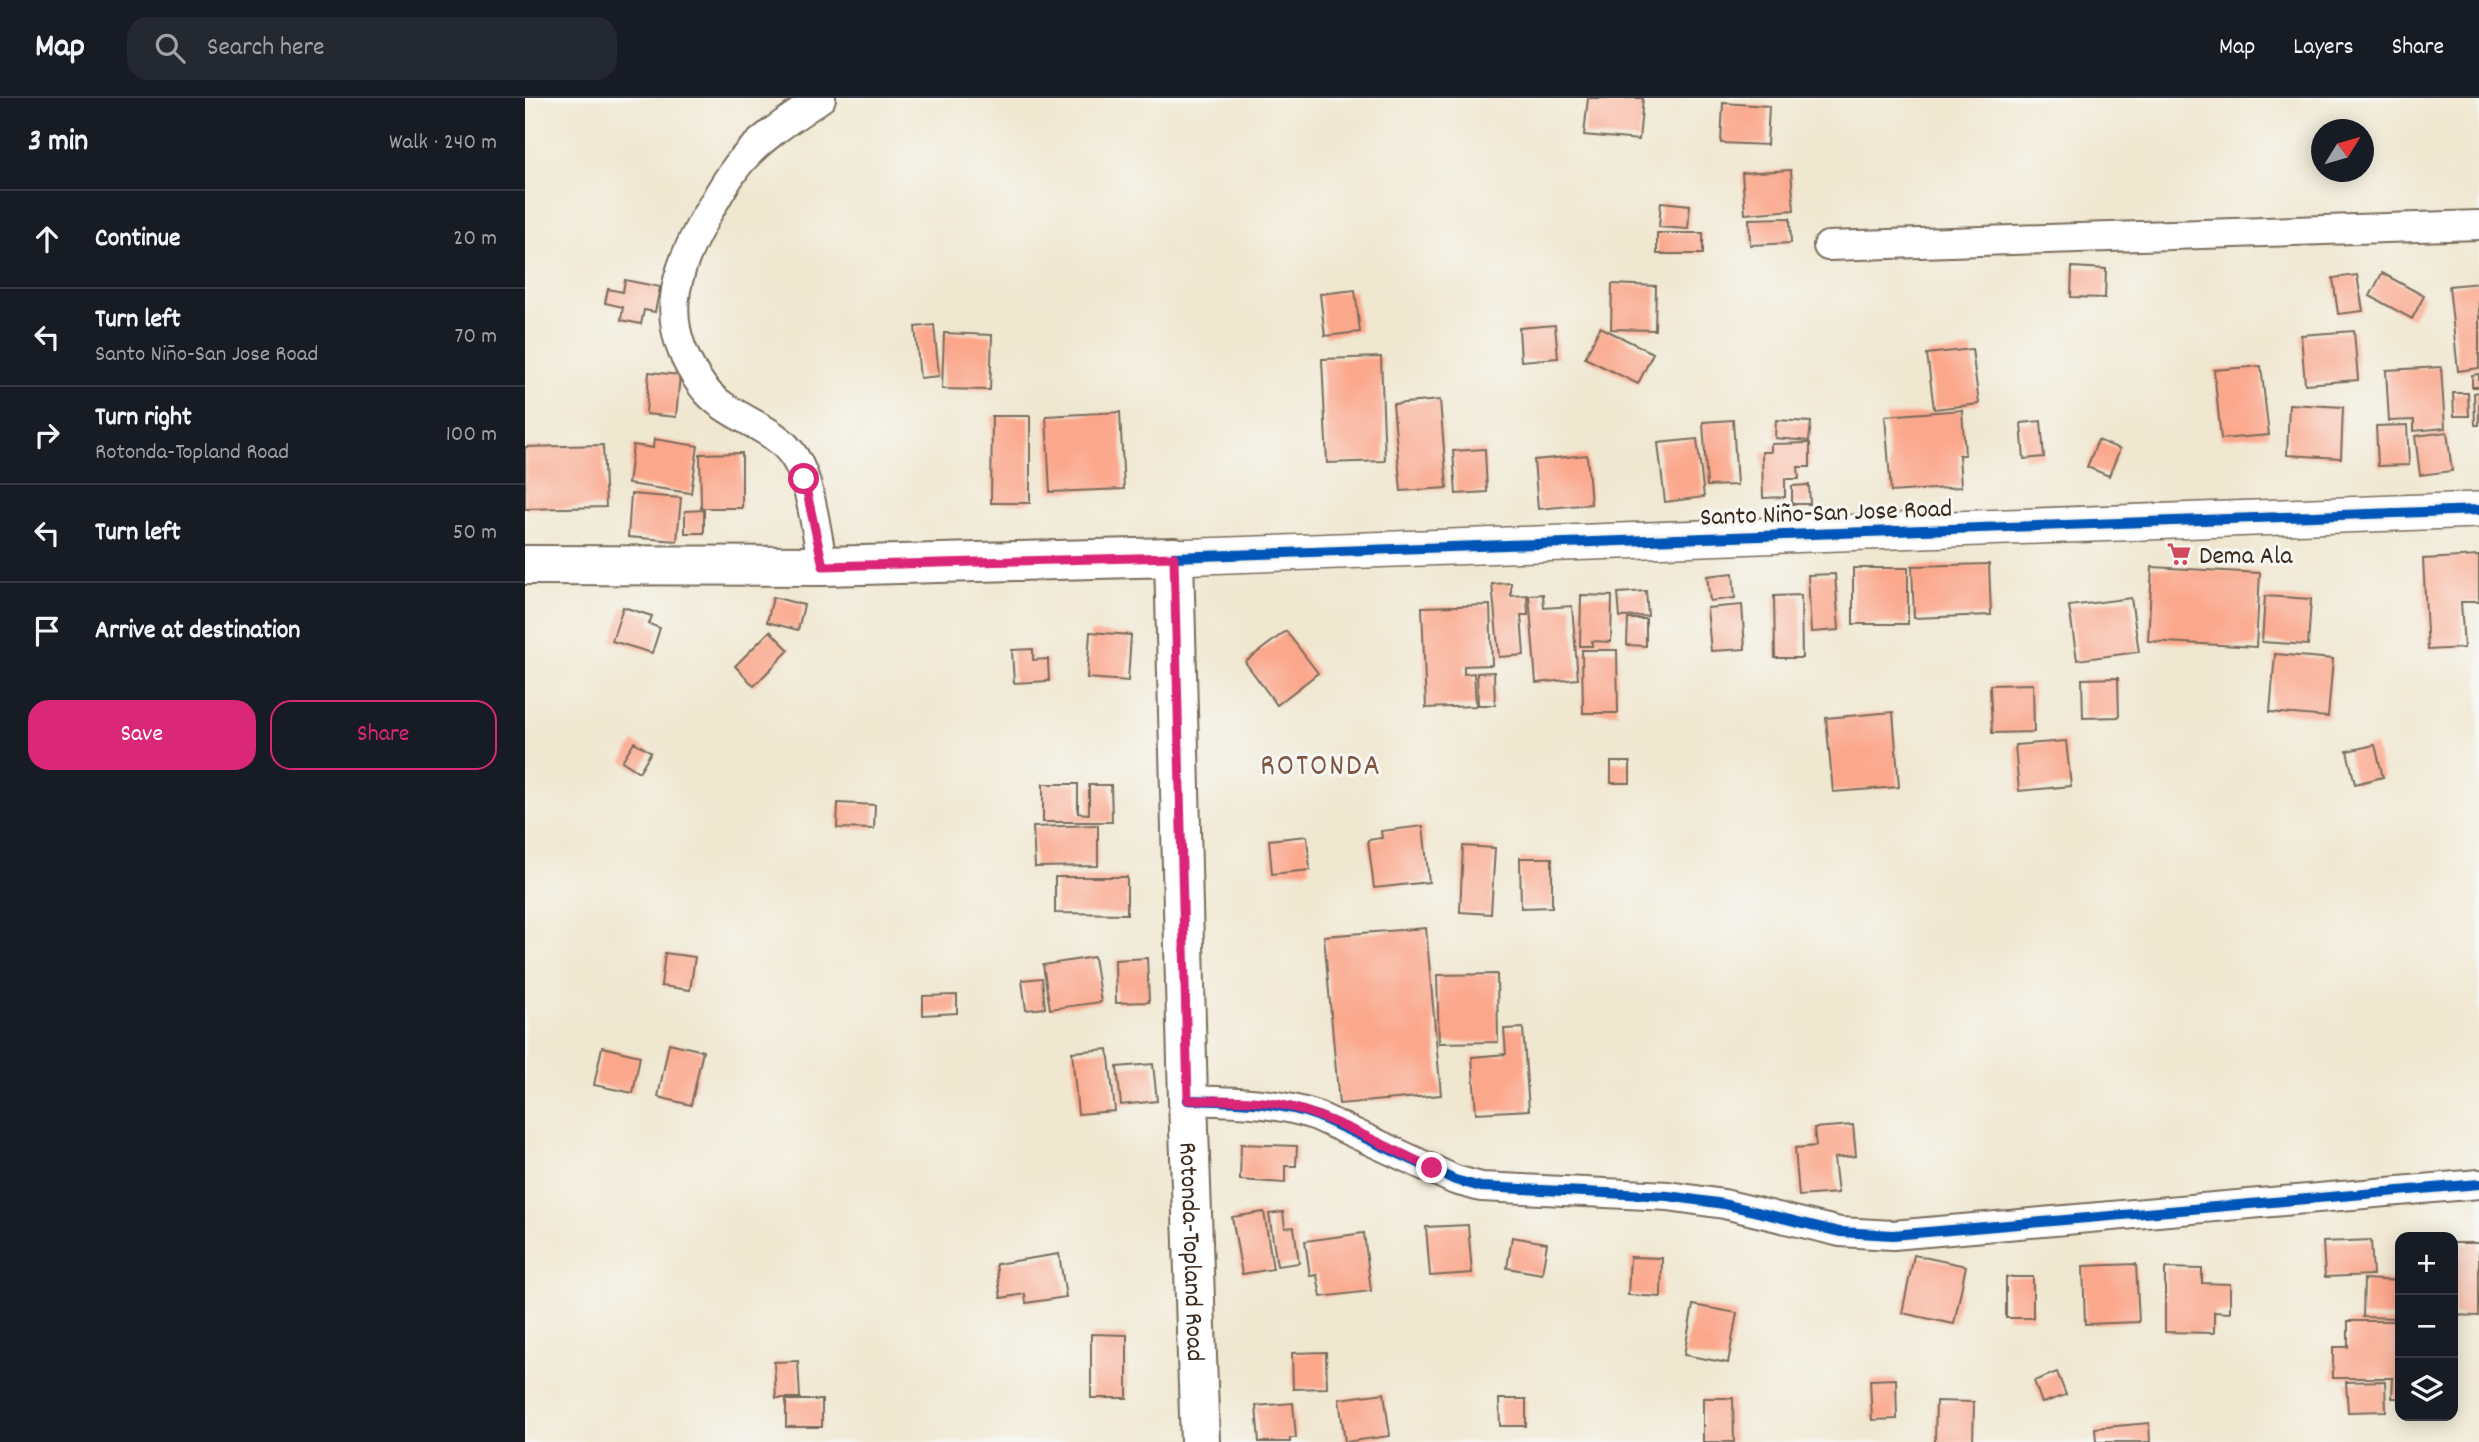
<!DOCTYPE html>
<html lang="en">
<head>
<meta charset="utf-8">
<style>
  body { margin:0; font-family:Dekko,sans-serif; background:#242831; color:#f1f3f6 }
  .controls { position:absolute; right:21px; bottom:21px; display:grid; overflow:hidden; border-radius:14px; box-shadow:0 4px 18px #0003 }
  .controls button { width:63px; height:63px; display:grid; place-items:center; padding:0; border:0; border-bottom:2px solid #363941; background:#171b24; color:#f1f3f6; font:35px sans-serif }
  .compass { position:absolute; left:1786px; top:21px; width:63px; height:63px; border-radius:50%; background:#171b24; box-shadow:0 4px 18px #0003; rotate:53deg }
  .stop { position:absolute; width:21px; height:21px; margin:-16px; border:5px solid #db2777; border-radius:50%; background:#fff }
  .stop.end { background:#db2777; border-color:#fff; box-shadow:0 2px 7px #0008 }
  .list { margin:0; padding:0; list-style:none }
  h2 { display:flex; justify-content:space-between; align-items:center; height:91px; margin:0; padding:0 28px; font-size:30px }
  h2 small { font-size:23px; font-weight:400; color:#9ea1a6 }
  .list li { display:grid; grid-template-columns:46px 1fr auto; gap:21px; align-items:center; box-sizing:border-box; height:98px; padding:0 28px; border-top:2px solid #363941 }
  .list b { display:block; font-size:26px; white-space:nowrap }
  .list p { margin:0; font-size:23px; white-space:nowrap; color:#9ea1a6 }
  .list em { font-size:23px; font-style:normal; color:#9ea1a6 }
  .actions { display:flex; gap:14px; padding:21px 28px }
  .actions a { flex:1; padding:16px 0; border:2px solid #db2777; border-radius:21px; text-align:center; font-size:24px; color:#db2777 }
  .actions .main { background:#db2777; color:#fff }
  .icon { flex:none; width:38px; height:38px; fill:none; stroke:currentColor; stroke-width:2; stroke-linecap:round; stroke-linejoin:round }
  .map { position:relative; flex:none; width:1954px; height:1344px; overflow:hidden }
  header { display:flex; align-items:center; gap:42px; box-sizing:border-box; height:98px; padding:0 35px; background:#171b24; border-bottom:2px solid #363941 }
  header strong { font-size:33px }
  nav { display:flex; gap:38px; margin-inline-start:auto; font-size:24px }
  .search { width:490px; height:63px; background:#242831; display:flex; align-items:center; gap:18px; box-sizing:border-box; padding:0 24px; border-radius:21px; color:#9ea1a6; font-size:26px }
  main { display:flex }
  aside { flex:1; background:#171b24 }
  .map>svg:first-child { display:block }
  .building { fill:#fba78c }
  .lines { fill:none; stroke-linecap:round; stroke-linejoin:round }
  .minor-casing { stroke:#7a6c5c; stroke-width:32 }
  .tertiary-casing { stroke:#7a6c5c; stroke-width:38 }
  .secondary-casing { stroke:#7a6c5c; stroke-width:42 }
  .minor { stroke:#fff; stroke-width:28 }
  .tertiary { stroke:#fff; stroke-width:35 }
  .secondary { stroke:#fff; stroke-width:38 }
  .cycleway-casing { stroke:#f6f6f2; stroke-width:15 }
  .cycleway { stroke:#0057b8; stroke-width:10 }
  .route { stroke:#db2777; stroke-width:9 }
  .labels { text-anchor:middle; stroke-width:6; stroke-linejoin:round; paint-order:stroke }
  .street-label { font-size:26px; fill:#3b2a1e; stroke:#f6f6f2 }
  .poi-label { font-size:26px; fill:#3b2a1e; stroke:#f6f6f2; text-anchor:start }
  .quarter-label { font-size:30px; letter-spacing:2px; fill:#7e5644; stroke:#f6f6f2 }
</style>
</head>
<body>
<header>
<strong>Map</strong>
<div class="search"><svg class="icon" aria-label="search" viewBox="0 0 24 24"><circle cx="10" cy="10" r="6"/><path d="M15 15l6 6"/></svg>Search here</div>
<nav><a>Map</a><a>Layers</a><a>Share</a></nav>
</header>
<main>
<aside>
<h2>3 min<small>Walk · 240 m</small></h2>
<ul class="list">
<li><svg class="icon" aria-label="ahead" viewBox="0 0 24 24"><path d="M12 20V5M6 11l6-6 6 6"/></svg><div><b>Continue</b></div><em>20 m</em></li>
<li><svg class="icon" aria-label="left" viewBox="0 0 24 24"><path d="M17 20v-9H6M10 6l-5 5 5 5"/></svg><div><b>Turn left</b><p>Santo Niño-San Jose Road</p></div><em>70 m</em></li>
<li><svg class="icon" aria-label="right" viewBox="0 0 24 24"><path d="M7 20v-9h11M14 6l5 5-5 5"/></svg><div><b>Turn right</b><p>Rotonda-Topland Road</p></div><em>100 m</em></li>
<li><svg class="icon" aria-label="left" viewBox="0 0 24 24"><path d="M17 20v-9H6M10 6l-5 5 5 5"/></svg><div><b>Turn left</b></div><em>50 m</em></li>
<li><svg class="icon" aria-label="arrive" viewBox="0 0 24 24"><path d="M6 21V4h12l-3 4 3 4H6"/></svg><div><b>Arrive at destination</b></div></li>
</ul>
<div class="actions"><a class="main">Save</a><a>Share</a></div>
</aside>
<div class="map">
<svg width="1954" height="1344" viewBox="0 0 1954 1344">
  <rect width="100%" height="100%" fill="#f6f6f2"/>
  <filter id="ink" filterUnits="userSpaceOnUse"><feTurbulence type="fractalNoise" baseFrequency=".0143" numOctaves="2"/><feDisplacementMap in="SourceGraphic" scale="14" xChannelSelector="R" yChannelSelector="G"/><feConvolveMatrix kernelMatrix="1 2 1 2 8 2 1 2 1" color-interpolation-filters="sRGB"/></filter>
  <filter id="wash" filterUnits="userSpaceOnUse"><feTurbulence type="fractalNoise" baseFrequency=".00686" numOctaves="4" result="noise"/><feDisplacementMap in="SourceGraphic" scale="28" xChannelSelector="R" yChannelSelector="G"/><feGaussianBlur stdDeviation="1.57" result="paint"/><feColorMatrix in="noise" values="0 0 0 0 0 0 0 0 0 0 0 0 0 0 0 0 0 1.4 0 .05"/><feComposite in="paint" operator="in"/></filter>
  <g filter="url(#wash)">
    <rect width="100%" height="100%" fill="#f0e7d0"/>
    <g id="blocks">
      <!-- building -->
      <path class="building" d="M1063 0H1118L1114 42 1059 37Z
        M1198 5 1244 8 1242 47 1196 45Z
        M1266 72 1269 112 1220 116 1217 75Z
        M1136 104 1165 107 1163 131 1134 129Z
        M1265 120 1266 145 1225 147 1224 121Z
        M1132 135H1178V156H1132Z
        M1547 169 1581 171 1580 200 1546 199Z
        M1857 175 1899 198 1887 221 1845 198Z
        M1832 177 1838 213 1813 216 1808 180Z
        M100 182 135 189 130 214 119 212 116 226 96 222 98 209 80 205 83 191 98 194Z
        M1954 185V270L1933 273 1924 188Z
        M1087 186 1131 188 1130 232 1086 231Z
        M830 192 835 234 800 238 795 196Z
        M409 227 414 278 395 280 390 229Z
        M1030 227 1033 260 996 263 994 230Z
        M1075 229 1128 255 1113 286 1060 260Z
        M1829 233 1833 282 1780 286 1776 237Z
        M419 235 467 237 465 292 417 291Z
        M1447 251 1454 306 1409 311 1402 256Z
        M856 259 860 363 802 365 797 261Z
        M1736 268 1744 337 1696 341 1689 272Z
        M1916 269 1920 330 1889 333V322L1864 323 1861 272Z
        M124 274 155 277 151 319 121 316Z
        M1954 276V289H1947V277Z
        M1954 294V327H1950L1949 295Z
        M1928 295H1943L1944 318H1929Z
        M915 302 922 390 876 393 868 306Z
        M1764 306 1818 309 1816 360 1762 357Z
        M1437 312 1440 357H1434L1436 389 1366 394 1360 318Z
        M595 314 599 391 525 394 521 318Z
        M467 318H505V405H466Z
        M1208 322 1212 387 1182 388 1178 324Z
        M1251 322 1286 324 1284 343 1250 340Z
        M1516 323 1519 359 1499 361 1496 325Z
        M1882 327 1884 367 1853 368 1851 328Z
        M1922 334 1927 373 1895 377 1890 338Z
        M129 341 173 348 166 395 103 386 108 347 128 350Z
        M1172 341 1179 399 1140 404 1133 345Z
        M1573 342 1595 351 1584 378 1562 369Z
        M1285 345V369H1273L1274 381H1260V399L1238 400 1237 354H1246V346Z
        M78 347 81 409 0 411V349Z
        M960 351 962 394 931 396 928 353Z
        M217 355V410H176L175 356Z
        M1062 357 1066 406 1013 411 1009 362Z
        M1284 387 1285 406H1267V388Z
        M106 396 156 400 152 443 103 439Z
        M179 412V435H160V413Z
        M1954 458V504H1936L1939 550 1903 552 1898 461Z
        M1464 466 1466 517 1389 520 1387 468Z
        M1627 469 1735 475 1731 549 1623 543Z
        M1328 470H1383V526H1328Z
        M1208 475 1210 500 1185 503 1182 478Z
        M1310 476 1314 532 1286 534 1283 477Z
        M986 485V498L1002 497 1003 517H996L999 557 974 559 967 486Z
        M1121 493 1123 518 1095 519 1093 495Z
        M1018 496 1019 510 1047 508 1053 581 1011 585 1004 497Z
        M1056 497 1087 498 1086 544 1067 543V548H1055Z
        M1276 497 1277 560H1250L1249 498Z
        M1740 498 1786 501 1783 547 1737 544Z
        M248 499 279 507 273 532 242 524Z
        M1606 500 1614 554 1552 562 1544 508Z
        M965 507 967 567 939 568V576L949 575 951 608 901 610 897 509Z
        M1217 507 1220 551 1186 553 1182 510Z
        M98 509 127 518 124 526 135 530 127 555 87 543Z
        M1103 521H1121V548L1102 547Z
        M245 533 264 552 229 588 210 568Z
        M761 533 793 575 752 607 720 564Z
        M565 534 606 537 603 583 562 580Z
        M508 551V562L523 561 524 583 489 585 487 552Z
        M1057 552H1092L1093 615H1058Z
        M1750 556 1808 561 1803 619 1745 614Z
        M969 574 970 607H953L952 575Z
        M1593 580 1594 619 1558 620 1557 581Z
        M1508 586 1509 634 1467 635 1465 587Z
        M1368 614 1374 689 1308 694 1301 620Z
        M1541 643 1546 688 1494 693 1490 647Z
        M109 644 126 654 114 674 97 663Z
        M1850 647 1858 679 1830 686 1822 653Z
        M1086 664H1105V685H1086Z
        M518 686H553V715L564 716V687H586L587 724H518Z
        M313 705 350 707 349 731 312 730Z
        M573 727V768L510 769 508 729Z
        M898 728 904 784 849 790 843 742 857 740 856 733Z
        M782 738 785 772 747 776 744 742Z
        M938 748 970 750 966 816 935 814Z
        M995 760H1027V809L996 810Z
        M530 779H602V816L530 815Z
        M901 830 916 997 814 1006 799 838Z
        M140 855 170 859 165 892 136 888Z
        M569 859 576 904 525 911 518 867Z
        M622 860 624 904 591 905 590 862Z
        M972 876 973 944 914 945 912 877Z
        M517 880 520 910 501 912 497 882Z
        M432 897V915L398 917V898Z
        M998 930 1004 1012 951 1015 947 959 981 956 979 931Z
        M144 945 178 953 166 1007 133 999Z
        M77 949 115 958 108 995 69 987Z
        M583 951 590 1013 553 1016 547 954Z
        M628 966 632 1003 596 1007 592 969Z
        M1328 1027 1331 1058 1309 1060 1313 1095 1274 1098 1270 1050 1291 1048 1289 1030Z
        M716 1046 772 1048 771 1068H760V1085L715 1082Z
        M739 1114 748 1171 717 1176 707 1119Z
        M758 1114 760 1130 769 1129 774 1165 752 1168 744 1116Z
        M943 1127 947 1175 905 1178 901 1129Z
        M839 1135 846 1193 796 1199 792 1177 785 1178 780 1143Z
        M987 1139 1022 1145 1017 1176 982 1170Z
        M1846 1142 1848 1177 1800 1179 1798 1144Z
        M1928 1145H1954V1218L1928 1217Z
        M534 1156 541 1199 501 1205 500 1196 476 1200 471 1166Z
        M1389 1157 1441 1168 1429 1226 1377 1215Z
        M1105 1159 1137 1160 1136 1199 1103 1197Z
        M1611 1166 1614 1224 1560 1226 1558 1168Z
        M1640 1170 1677 1171V1185L1705 1186V1215L1689 1214V1235L1640 1234Z
        M1481 1179H1508V1220H1481Z
        M1839 1181 1875 1183V1220L1838 1219Z
        M1168 1207 1212 1215 1203 1265 1159 1257Z
        M1823 1223H1875V1300H1867L1868 1280H1808V1249H1823Z
        M566 1236 602 1237V1300H566Z
        M801 1254 802 1290 768 1291 767 1255Z
        M273 1263 275 1300H251L249 1264Z
        M1532 1274 1541 1297 1517 1305 1509 1283Z
        M1371 1281 1372 1321 1347 1322 1345 1282Z
        M1860 1283 1861 1313 1823 1314 1821 1284Z
        M859 1295 865 1338 820 1344 814 1301Z
        M1178 1300H1208L1209 1344H1178Z
        M974 1301H1001V1328H975Z
        M261 1302H297V1329H261Z
        M1411 1303 1449 1304 1448 1344H1410Z
        M768 1305 771 1340H765V1344H734L731 1308Z
        M1624 1325 1625 1344H1571L1570 1330Z"/>
    </g>
  </g>
  <g filter="url(#ink)">
    <use href="#blocks" fill-opacity="0" stroke="#7a6c5c" stroke-width="2"/>
    <g class="lines">
      <!-- minor casing -->
      <g class="minor-casing">
        <path id="minor" d="M296 0C269 19 239 37 217 62 203 78 193 98 182 116 147 178 132 227 178 289 202 321 249 326 270 360 286 384 292 439 298 468
          M1303 148 1954 127
          M663 1002C707 1004 750 1003 792 1018L930 1082 956 1089 1143 1098 1199 1106 1315 1134 1368 1137 1954 1086"/>
      </g>
      <!-- tertiary casing -->
      <g class="tertiary-casing">
        <path id="tertiary" d="M649 459 1954 412"/>
      </g>
      <!-- secondary casing -->
      <g class="secondary-casing">
        <g id="secondary">
          <path id="s1" d="M0 467 298 468 649 459 663 1002 675 1344"/>
        </g>
      </g>
      <!-- minor -->
      <use href="#minor" class="minor"/>
      <!-- tertiary -->
      <use href="#tertiary" class="tertiary"/>
      <!-- secondary -->
      <use href="#secondary" class="secondary"/>
      <!-- cycleway casing -->
      <g class="cycleway-casing">
        <path id="cycleway" d="M649 459 1954 412
          M663 1002C707 1004 750 1003 792 1018L930 1082 956 1089 1143 1098 1199 1106 1315 1134 1368 1137 1954 1086"/>
      </g>
      <!-- cycleway -->
      <use href="#cycleway" class="cycleway"/>
    </g>
  </g>
  <g class="lines" filter="url(#ink)">
    <!-- route -->
    <path class="route" d="M279 381 298 468 649 459 663 1002C698 1003 736 1000 770 1010 815 1023 864 1050 907 1070"/>
  </g>
  <!-- icons -->
  <defs>
    <g id="supermarket-bare" transform="scale(1.89)"><path d="M-6-5.5h2.5l.6 2H6L4.5 2H-2.5L-4.4-4H-6ZM-1.5 3.2a1.3 1.3 0 1 0 .1 0ZM3 3.2a1.3 1.3 0 1 0 .1 0Z" fill="#d1495b" stroke="#f6f6f2" stroke-width="2.5" paint-order="stroke"/></g>
  </defs>
  <g fill-rule="evenodd">
    <use href="#supermarket-bare" x="1654" y="456"/>
  </g>
  <g class="labels">
    <!-- street labels -->
    <g class="street-label">
      <text transform="translate(1301 413) rotate(-2)" y="9">Santo Niño-San Jose Road</text>
      <text dy="9" stroke="none"><textPath href="#s1" startOffset="1344">Rotonda-Topland Road</textPath></text>
    </g>
    <!-- poi labels -->
    <g class="poi-label">
      <text x="1674" y="465">Dema Ala</text>
    </g>
    <!-- quarter labels -->
    <g class="quarter-label">
      <text x="796" y="676">ROTONDA</text>
    </g>
  </g>
</svg>
<div class="controls">
<button>+</button>
<button>−</button>
<button><svg class="icon" aria-label="layers" viewBox="0 0 24 24"><path d="M12 4l9 5-9 5-9-5zM3 14l9 5 9-5"/></svg></button>
</div>
<svg class="compass" viewBox="-18 -18 36 36"><path d="M0-13l5 13h-10z" fill="#e53935"/><path d="M0 13l5-13h-10z" fill="#9ea1a6"/></svg>
<div class="stop" style="left:279px;top:381px"></div>
<div class="stop end" style="left:907px;top:1070px"></div>
</div>
</main>
</body>
</html>
